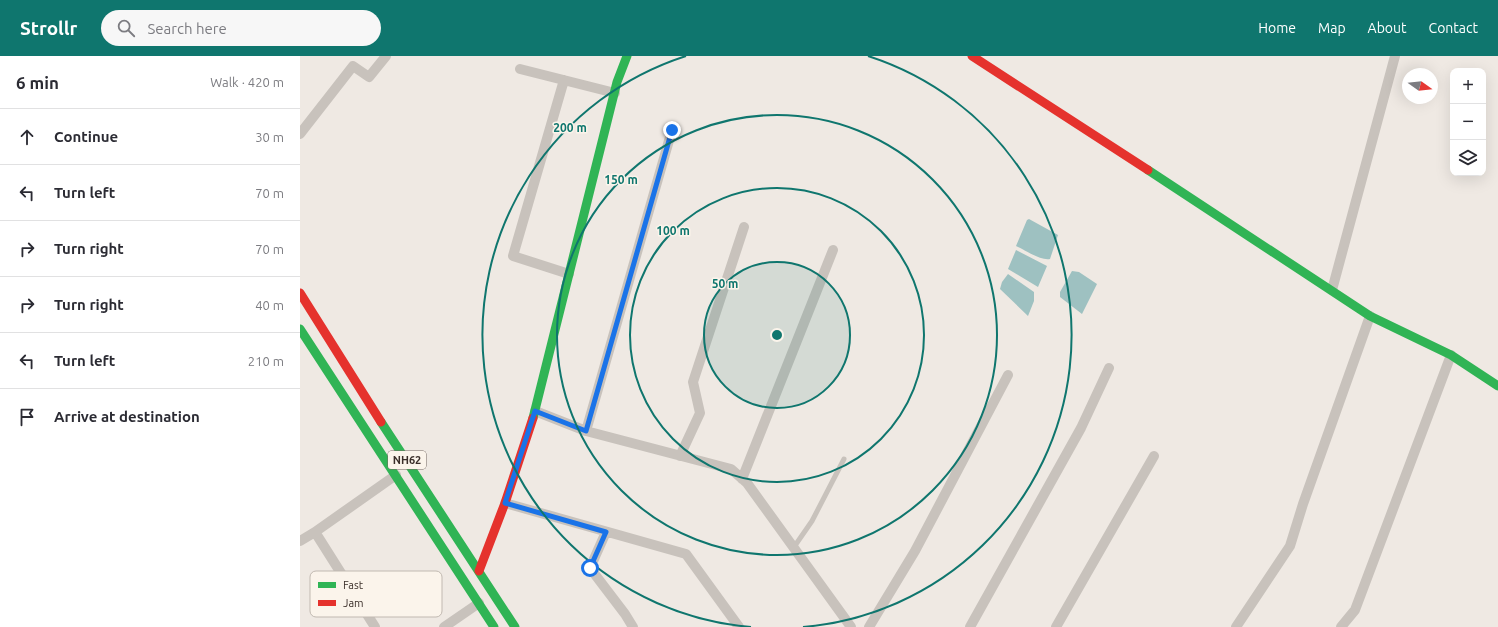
<!DOCTYPE html>
<html lang="en">
<head>
<meta charset="utf-8">
<style>
  body { margin:0; font-family:Ubuntu,sans-serif; background:#f7f7f7; color:#2b2b33 }
  .controls { position:absolute; right:12px; top:12px; display:grid; overflow:hidden; border-radius:8px; box-shadow:0 4px 16px #0002 }
  .controls button { width:36px; height:36px; display:grid; place-items:center; padding:0; border:0; border-bottom:1px solid #e1e1e2; background:#fff; color:#2b2b33; font:20px sans-serif }
  .compass { position:absolute; left:1102px; top:12px; width:36px; height:36px; border-radius:50%; background:#fff; box-shadow:0 4px 16px #0002; rotate:105deg }
  .stop { position:absolute; width:12px; height:12px; margin:-9px; border:3px solid #1a73e8; border-radius:50%; background:#fff }
  .stop.end { background:#1a73e8; border-color:#fff; box-shadow:0 1px 4px #0008 }
  .list { margin:0; padding:0; list-style:none }
  h2 { display:flex; justify-content:space-between; align-items:center; height:52px; margin:0; padding:0 16px; font-size:17px }
  h2 small { font-size:13px; font-weight:400; color:#7c7c81 }
  .list li { display:grid; grid-template-columns:26px 1fr auto; gap:12px; align-items:center; box-sizing:border-box; height:56px; padding:0 16px; border-top:1px solid #e1e1e2 }
  .list b { display:block; font-size:15px; white-space:nowrap }
  .list em { font-size:13px; font-style:normal; color:#7c7c81 }
  .icon { flex:none; width:22px; height:22px; fill:none; stroke:currentColor; stroke-width:2; stroke-linecap:round; stroke-linejoin:round }
  .map { position:relative; flex:none; width:1198px; height:571px; overflow:hidden }
  header { display:flex; align-items:center; gap:24px; box-sizing:border-box; height:56px; padding:0 20px; background:#0f766e; color:#fff }
  header strong { font-size:19px }
  nav { display:flex; gap:22px; margin-inline-start:auto; font-size:14px }
  .search { width:280px; height:36px; background:#f7f7f7; display:flex; align-items:center; gap:10px; box-sizing:border-box; padding:0 14px; border-radius:22px; color:#7c7c81; font-size:15px }
  main { display:flex }
  aside { flex:1; background:#fff }
  .map>svg:first-child { display:block }
  .water { fill:#9ec1c1 }
  .lines { fill:none; stroke-linecap:round; stroke-linejoin:round }
  .lane { stroke:#c8c2bc; stroke-width:5 }
  .street { stroke:#c8c2bc; stroke-width:10 }
  .fast { stroke:#30b455; stroke-width:9 }
  .jam { stroke:#e5322d; stroke-width:9 }
  .route { stroke:#1a73e8; stroke-width:5 }
  .ring { fill:none; stroke:#0f766e; stroke-width:2 }
  .labels { text-anchor:middle; stroke-width:3; stroke-linejoin:round; paint-order:stroke }
  .shield { fill:#fbf4eb; stroke:#746963; stroke-width:1 }
  .shield-label { font-size:11px; font-weight:bold; fill:#3a2e29 }
  .key { fill:#fbf4eb; stroke:#c1b9b1; stroke-width:1 }
  .key-label { font-size:11px; fill:#3a2e29 }
  .centre { fill:#0f766e; stroke:#fbf4eb; stroke-width:2 }
  .ring-label { font-size:12px; text-anchor:middle; font-weight:bold; fill:#0f766e; stroke:#fbf4eb; stroke-width:3; stroke-linejoin:round; paint-order:stroke }
</style>
</head>
<body>
<header>
<strong>Strollr</strong>
<div class="search"><svg class="icon" aria-label="search" viewBox="0 0 24 24"><circle cx="10" cy="10" r="6"/><path d="M15 15l6 6"/></svg>Search here</div>
<nav><a>Home</a><a>Map</a><a>About</a><a>Contact</a></nav>
</header>
<main>
<aside>
<h2>6 min<small>Walk · 420 m</small></h2>
<ul class="list">
<li><svg class="icon" aria-label="ahead" viewBox="0 0 24 24"><path d="M12 20V5M6 11l6-6 6 6"/></svg><div><b>Continue</b></div><em>30 m</em></li>
<li><svg class="icon" aria-label="left" viewBox="0 0 24 24"><path d="M17 20v-9H6M10 6l-5 5 5 5"/></svg><div><b>Turn left</b></div><em>70 m</em></li>
<li><svg class="icon" aria-label="right" viewBox="0 0 24 24"><path d="M7 20v-9h11M14 6l5 5-5 5"/></svg><div><b>Turn right</b></div><em>70 m</em></li>
<li><svg class="icon" aria-label="right" viewBox="0 0 24 24"><path d="M7 20v-9h11M14 6l5 5-5 5"/></svg><div><b>Turn right</b></div><em>40 m</em></li>
<li><svg class="icon" aria-label="left" viewBox="0 0 24 24"><path d="M17 20v-9H6M10 6l-5 5 5 5"/></svg><div><b>Turn left</b></div><em>210 m</em></li>
<li><svg class="icon" aria-label="arrive" viewBox="0 0 24 24"><path d="M6 21V4h12l-3 4 3 4H6"/></svg><div><b>Arrive at destination</b></div></li>
</ul>
</aside>
<div class="map">
<svg width="1198" height="571" viewBox="0 0 1198 571">
  <rect width="100%" height="100%" fill="#efe9e3"/>
  <!-- water -->
  <path class="water" d="M729 163 758 179 750 203C741 205 725 194 716 190L727 164Z
    M716 194 747 210 738 231 708 213Z
    M772 215 779 216 797 228 782 258 760 241V236Z
    M708 218 734 236V245L728 260 700 233 702 226Z"/>
  <g class="lines">
    <!-- lane -->
    <path class="lane" d="M494 491 512 465 544 403"/>
    <!-- street -->
    <path class="street" d="M220 13 315 37
      M264 24 213 200 269 218
      M0 78 53 10 69 21 86 0
      M1032 234 1095 0
      M235 355 286 375 431 413 447 427 551 571
      M286 375 372 74
      M380 400 400 357 393 326 444 171
      M442 423 533 194
      M205 447 386 498 439 571
      M15 476 75 571
      M306 476 290 512 325 558 333 571
      M0 485 15 476 96 419
      M144 571 179 547
      M569 571 615 495 708 319
      M670 571 781 372 809 312
      M756 571 854 400
      M936 571 990 490 1003 448 1070 260
      M1041 571 1055 554 1151 299"/>
    <!-- fast -->
    <path class="fast" d="M848 114 1070 260 1151 299 1198 330
      M0 273 194 571
      M233 362 317 26 327 0
      M81 366 215 571"/>
    <!-- jam -->
    <path class="jam" d="M672 0 848 114
      M0 237 81 366
      M179 515 205 447 233 362"/>
  </g>
  <g class="lines">
    <!-- route -->
    <path class="route" d="M290 512 306 476 205 447 235 355 286 375 372 74"/>
  </g>
  <!-- distance rings -->
  <circle cx="477" cy="279" r="73" fill="#0f766e" fill-opacity=".12"/>
  <g class="ring">
    <circle cx="477" cy="279" r="73"/>
    <circle cx="477" cy="279" r="147"/>
    <circle cx="477" cy="279" r="220"/>
    <path d="M451 571A293 293 0 0 1 386 0M568 0A293 293 0 0 1 503 571"/>
  </g>
  <g class="labels">
    <!-- shield labels -->
    <rect class="shield" x="88" y="395" width="38" height="18" rx="3"/>
    <g class="shield-label">
      <text x="107" y="408">NH62</text>
    </g>
  </g>
  <!-- legend -->
  <rect x="10" y="515" width="132" height="46" rx="6" class="key"/>
  <rect x="18" y="526" width="18" height="6" fill="#30b455"/>
  <rect x="18" y="544" width="18" height="6" fill="#e5322d"/>
  <g class="key-label">
    <text x="43" y="533">Fast</text>
    <text x="43" y="551">Jam</text>
  </g>
  <circle cx="477" cy="279" r="6" class="centre"/>
  <g class="ring-label">
    <text x="270" y="76">200 m</text>
    <text x="321" y="128">150 m</text>
    <text x="373" y="179">100 m</text>
    <text x="425" y="232">50 m</text>
  </g>
</svg>
<div class="controls">
<button>+</button>
<button>−</button>
<button><svg class="icon" aria-label="layers" viewBox="0 0 24 24"><path d="M12 4l9 5-9 5-9-5zM3 14l9 5 9-5"/></svg></button>
</div>
<svg class="compass" viewBox="-18 -18 36 36"><path d="M0-13l5 13h-10z" fill="#e53935"/><path d="M0 13l5-13h-10z" fill="#7c7c81"/></svg>
<div class="stop" style="left:290px;top:512px"></div>
<div class="stop end" style="left:372px;top:74px"></div>
</div>
</main>
</body>
</html>
